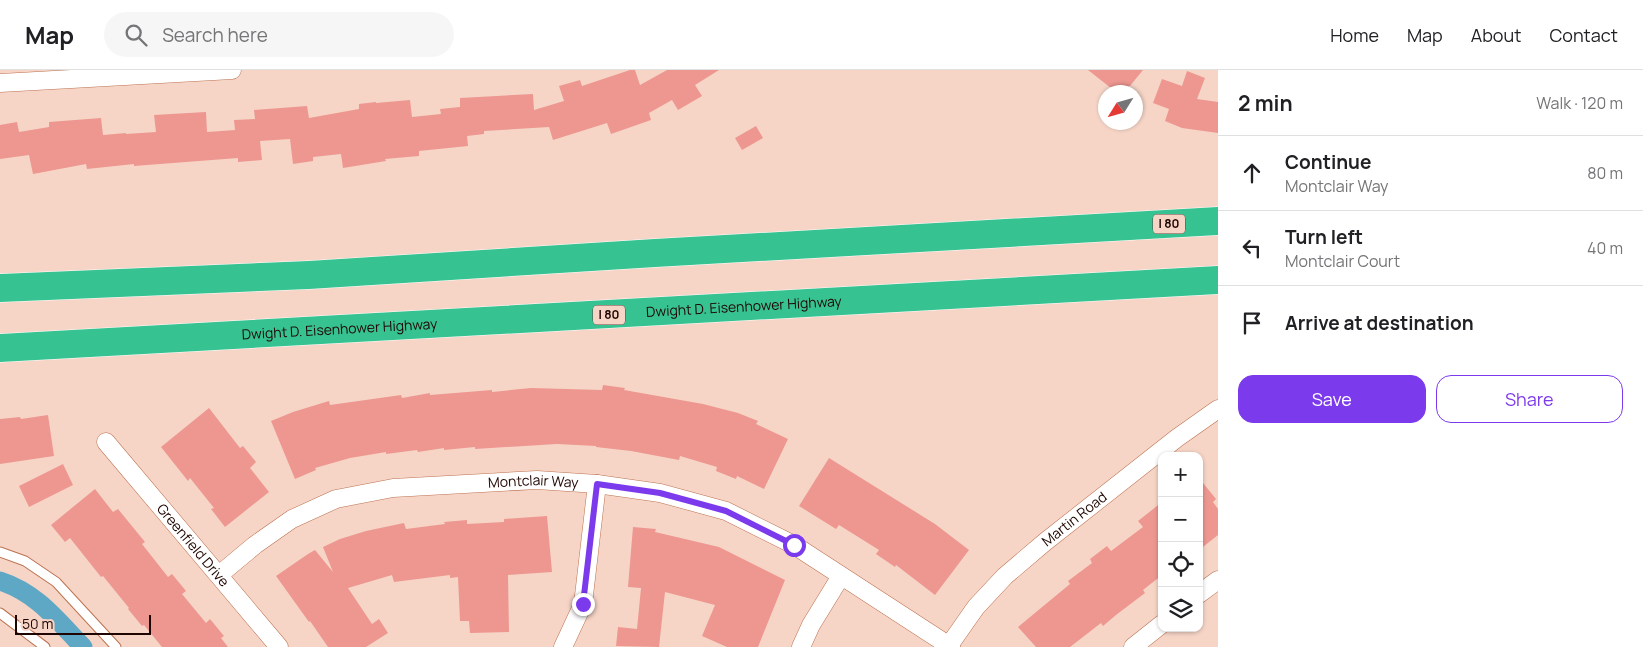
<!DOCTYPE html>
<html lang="en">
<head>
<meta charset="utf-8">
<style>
  body { margin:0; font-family:Manrope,sans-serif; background:#f6f6f6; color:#202124 }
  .controls { position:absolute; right:15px; bottom:15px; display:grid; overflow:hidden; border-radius:10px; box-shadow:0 1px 4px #0004 }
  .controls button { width:45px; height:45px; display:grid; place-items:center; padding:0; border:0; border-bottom:1px solid #e0e0e0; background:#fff; color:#202124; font:25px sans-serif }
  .compass { position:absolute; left:1098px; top:15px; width:45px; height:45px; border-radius:50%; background:#fff; box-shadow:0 1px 4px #0004; rotate:233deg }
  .scale { position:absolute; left:15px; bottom:12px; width:136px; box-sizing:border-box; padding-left:5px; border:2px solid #1f0500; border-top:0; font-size:14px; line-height:18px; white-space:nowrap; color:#1f0500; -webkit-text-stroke:4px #f6d5c7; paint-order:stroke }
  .stop { position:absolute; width:15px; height:15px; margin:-11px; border:4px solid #7c3aed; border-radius:50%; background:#fff }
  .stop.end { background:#7c3aed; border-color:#fff; box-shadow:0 1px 5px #0008 }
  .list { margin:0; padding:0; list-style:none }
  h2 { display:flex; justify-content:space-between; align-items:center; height:65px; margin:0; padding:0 20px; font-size:21px }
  h2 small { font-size:16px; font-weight:400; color:#757577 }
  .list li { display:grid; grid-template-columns:32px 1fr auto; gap:15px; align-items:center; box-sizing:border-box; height:75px; padding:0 20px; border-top:1px solid #e0e0e0 }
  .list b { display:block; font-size:19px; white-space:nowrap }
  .list p { margin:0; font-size:16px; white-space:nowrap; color:#757577 }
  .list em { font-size:16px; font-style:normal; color:#757577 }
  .actions { display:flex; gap:10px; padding:15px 20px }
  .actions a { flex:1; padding:11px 0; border:1px solid #7c3aed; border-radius:15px; text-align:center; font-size:18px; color:#7c3aed }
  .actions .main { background:#7c3aed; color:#fff }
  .icon { flex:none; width:28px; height:28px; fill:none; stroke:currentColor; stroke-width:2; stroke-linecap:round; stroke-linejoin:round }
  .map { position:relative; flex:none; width:1218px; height:577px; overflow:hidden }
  header { display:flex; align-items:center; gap:30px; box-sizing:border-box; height:70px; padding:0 25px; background:#fff; border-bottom:1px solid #e0e0e0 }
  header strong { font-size:24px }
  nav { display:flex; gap:28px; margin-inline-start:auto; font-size:18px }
  .search { width:350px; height:45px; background:#f6f6f6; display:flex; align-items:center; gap:12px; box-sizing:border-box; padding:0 18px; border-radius:28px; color:#757577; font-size:19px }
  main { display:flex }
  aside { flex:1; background:#fff }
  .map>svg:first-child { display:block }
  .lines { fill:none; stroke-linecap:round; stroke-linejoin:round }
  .canal { stroke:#5ea8c5; stroke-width:19 }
  .building { fill:#ed9790 }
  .lane-casing { stroke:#bc7250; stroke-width:11 }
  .street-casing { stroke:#bc7250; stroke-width:19 }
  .highway-casing { stroke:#fff; stroke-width:29 }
  .lane { stroke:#fff; stroke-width:9 }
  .street { stroke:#fff; stroke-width:18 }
  .highway { stroke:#37c292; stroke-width:28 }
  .route { stroke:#7c3aed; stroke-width:6 }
  .labels { text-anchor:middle; stroke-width:4.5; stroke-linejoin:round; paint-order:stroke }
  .shield { fill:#f6d5c7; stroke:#60433c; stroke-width:1 }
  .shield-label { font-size:12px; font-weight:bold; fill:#1f0500 }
  .street-label { font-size:14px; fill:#1f0500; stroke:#f6d5c7 }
</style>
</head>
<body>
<header>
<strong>Map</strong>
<div class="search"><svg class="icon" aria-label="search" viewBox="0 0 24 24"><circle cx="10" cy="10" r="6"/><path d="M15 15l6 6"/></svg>Search here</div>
<nav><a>Home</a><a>Map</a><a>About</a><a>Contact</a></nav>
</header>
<main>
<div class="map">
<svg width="1218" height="577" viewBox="0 0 1218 577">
  <rect width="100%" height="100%" fill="#f6d5c7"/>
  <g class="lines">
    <!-- canal -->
    <path class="canal" d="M0 511C37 523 57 550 83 577"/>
  </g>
  <!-- building -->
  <path class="building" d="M630 0H635L640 15 667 0H719L695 15 702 26 678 40 672 30 649 43 651 50 611 64 607 53 553 70 549 57 484 61V64L467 66 468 76 419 81V86L385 89 386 91 343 98 341 84 313 87V91L293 94 290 69 260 71 262 90 238 92V88L134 96V94L87 99 86 94 33 104 29 85 0 89V55L17 52 19 62 49 57V52L101 48 103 65 126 63V64L156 62 154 45 206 42 207 62 235 60 234 50 255 49 254 40 307 36 309 48 359 39V34L376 32V33L410 30 412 47 441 44 440 39 460 37V28L533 24 534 40 564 31 559 16 580 10 582 16Z
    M1088 0H1143L1125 22H1116Z
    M1187 1 1205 8 1197 29 1218 32V63L1182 58 1165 51 1169 39 1153 33 1162 9 1182 16Z
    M756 56 763 68 742 80 735 68Z
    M603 315 625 318 624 320 703 334 738 343 758 351 756 354 788 369 764 419 737 406 736 409 716 401 717 397 680 386 679 390 631 381 596 377V376L557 374 475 379V377L444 380V378L418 382 417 380 386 384V382L350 388 315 398 316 400 295 409 271 351 293 342 329 331 330 335 401 325 402 328 430 323V325L492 320V322L531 318 602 320Z
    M209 338 240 378 243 376 256 392 250 398 269 422 225 457 211 439 214 438 190 408 188 411 161 377Z
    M48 345 54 386 0 394V349L20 347 21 349Z
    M829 388 935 454 969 480 935 525 896 495 895 497 876 484 879 480 839 455 836 459 799 436Z
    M63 394 73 415 29 437 19 416Z
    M1199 408 1216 429 1213 432 1218 439V465L1199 480Z
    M95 419 113 442 118 439 145 472 142 474 168 507 172 504 186 521 182 524 206 553 210 549 224 566 221 568 228 577H162L144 555 142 556 128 539 129 538 103 506 101 507 70 468 65 472 51 455Z
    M1162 432V505L1143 520 1145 523 1116 545 1103 556 1101 553 1070 577H1036L1018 557 1070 514 1068 511 1092 493 1090 489 1107 476 1111 481 1143 457 1138 451Z
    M547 446 552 502 508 505 509 562 470 563 469 551H460L458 507 450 508V505L394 512 392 505 348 518 372 554 379 549 388 563 366 577H328L310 551 309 552 276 506 308 484 315 480 333 502 323 477 340 469 366 461 404 453 406 459 445 454 444 452 467 450V454L504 452V449Z
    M633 457 656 459 655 462 719 477 785 510 758 577H727L702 566 715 535 665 522 659 577 616 576 618 557 637 559 641 518 628 517Z"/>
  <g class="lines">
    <!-- lane casing -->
    <g class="lane-casing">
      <path id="lane" d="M0 482 25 491 56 512 116 577
        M0 543 45 577"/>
    </g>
    <!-- street casing -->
    <g class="street-casing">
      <g id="street">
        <path d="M0 13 232 0"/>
        <path id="s1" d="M106 372 279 577"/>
        <path id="s2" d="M219 505 255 475 292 449 336 429 393 418 537 410 597 414 660 423 726 441 794 475 951 577"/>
        <path d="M1199 524 1218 510"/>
        <path d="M563 577 583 534 597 414"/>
        <path d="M801 577 811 555 841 506"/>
        <path id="s3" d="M948 577 976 537 1005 506 1045 472 1177 368 1218 339"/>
        <path d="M1133 577 1162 554"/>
      </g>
    </g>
    <!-- highway casing -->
    <g class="highway-casing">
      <g id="highway">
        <path d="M0 218 309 205 655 183 1218 151"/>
        <path id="s4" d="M0 278 1218 210"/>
      </g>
    </g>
    <!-- lane -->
    <use href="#lane" class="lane"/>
    <!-- street -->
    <use href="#street" class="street"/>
    <!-- highway -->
    <use href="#highway" class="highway"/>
  </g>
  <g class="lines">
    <!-- route -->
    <path class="route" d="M583 534 597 414 660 423 726 441 794 475"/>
  </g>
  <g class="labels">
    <!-- shield labels -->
    <g class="shield">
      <rect x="1153" y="144.5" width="32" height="19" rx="4"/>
      <rect x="593" y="235.5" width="32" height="19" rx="4"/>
    </g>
    <g class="shield-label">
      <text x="1169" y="158">I 80</text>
      <text x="609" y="249">I 80</text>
    </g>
    <!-- street labels -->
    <g class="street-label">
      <text dy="5" stroke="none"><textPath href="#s4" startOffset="745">Dwight D. Eisenhower Highway</textPath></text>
      <text dy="5" stroke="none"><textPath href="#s4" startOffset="340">Dwight D. Eisenhower Highway</textPath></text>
      <text dy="5" stroke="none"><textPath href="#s2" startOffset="339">Montclair Way</textPath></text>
      <text dy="5" stroke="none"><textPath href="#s3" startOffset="181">Martin Road</textPath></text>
      <text dy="5" stroke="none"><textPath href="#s1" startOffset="135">Greenfield Drive</textPath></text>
    </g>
  </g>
</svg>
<div class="controls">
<button>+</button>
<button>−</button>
<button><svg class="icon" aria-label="locate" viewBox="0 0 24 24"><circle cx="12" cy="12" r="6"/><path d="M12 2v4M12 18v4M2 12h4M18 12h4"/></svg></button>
<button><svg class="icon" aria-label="layers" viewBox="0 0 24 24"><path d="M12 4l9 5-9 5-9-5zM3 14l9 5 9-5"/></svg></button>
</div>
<svg class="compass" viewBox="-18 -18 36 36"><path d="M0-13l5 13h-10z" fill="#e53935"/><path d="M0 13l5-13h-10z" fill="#757577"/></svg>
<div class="scale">50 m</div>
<div class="stop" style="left:794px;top:475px"></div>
<div class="stop end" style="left:583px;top:534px"></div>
</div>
<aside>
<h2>2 min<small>Walk · 120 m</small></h2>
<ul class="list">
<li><svg class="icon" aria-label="ahead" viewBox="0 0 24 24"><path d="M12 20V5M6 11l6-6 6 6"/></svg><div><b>Continue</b><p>Montclair Way</p></div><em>80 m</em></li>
<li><svg class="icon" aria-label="left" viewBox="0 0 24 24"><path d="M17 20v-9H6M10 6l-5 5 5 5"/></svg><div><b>Turn left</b><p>Montclair Court</p></div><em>40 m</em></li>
<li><svg class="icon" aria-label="arrive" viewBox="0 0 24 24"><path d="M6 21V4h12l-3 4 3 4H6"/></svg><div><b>Arrive at destination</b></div></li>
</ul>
<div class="actions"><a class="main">Save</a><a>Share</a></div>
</aside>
</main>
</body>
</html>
